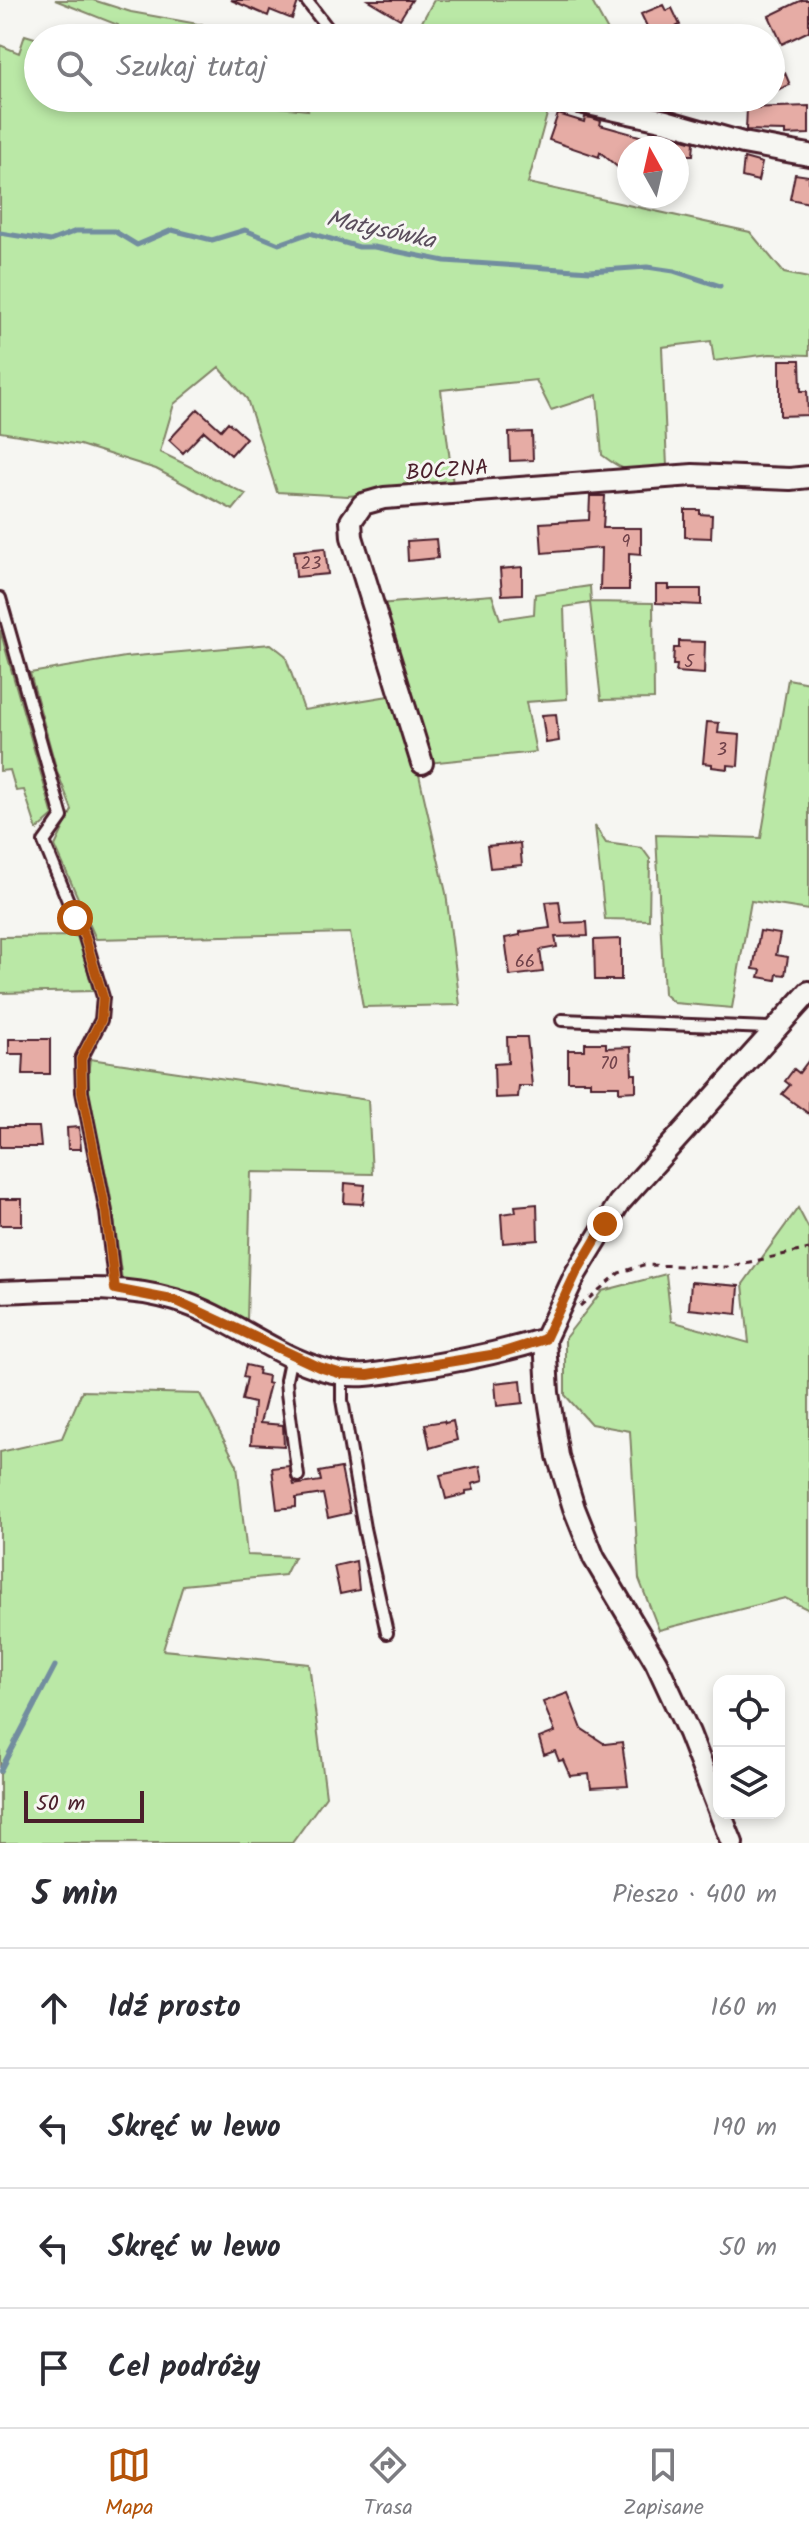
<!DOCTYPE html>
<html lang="pl">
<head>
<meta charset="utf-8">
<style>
  body { margin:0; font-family:Kalam,sans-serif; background:#f7f7f7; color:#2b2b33 }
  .controls { position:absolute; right:24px; bottom:24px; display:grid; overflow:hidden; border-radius:16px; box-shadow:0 4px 12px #0003 }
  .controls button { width:72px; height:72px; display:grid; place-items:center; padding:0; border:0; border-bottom:2px solid #e1e1e2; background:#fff; color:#2b2b33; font:40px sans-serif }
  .compass { position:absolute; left:617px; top:136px; width:72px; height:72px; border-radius:50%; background:#fff; box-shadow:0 4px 12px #0003; rotate:352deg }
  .scale { position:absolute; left:24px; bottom:20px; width:120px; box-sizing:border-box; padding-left:8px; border:4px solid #4a1f2b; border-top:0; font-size:22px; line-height:28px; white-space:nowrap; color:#4a1f2b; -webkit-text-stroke:6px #f6f6f2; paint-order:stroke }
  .stop { position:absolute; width:24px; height:24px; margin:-18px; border:6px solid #b45309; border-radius:50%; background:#fff }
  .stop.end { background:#b45309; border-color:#fff; box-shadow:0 2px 8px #0008 }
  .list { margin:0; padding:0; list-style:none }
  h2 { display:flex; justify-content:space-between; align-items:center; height:104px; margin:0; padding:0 32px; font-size:34px }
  h2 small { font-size:26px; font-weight:400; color:#7c7c81 }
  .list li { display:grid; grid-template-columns:52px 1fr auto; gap:24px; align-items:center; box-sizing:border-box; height:120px; padding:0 32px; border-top:2px solid #e1e1e2 }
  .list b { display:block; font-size:30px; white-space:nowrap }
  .list em { font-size:26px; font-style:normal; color:#7c7c81 }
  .icon { flex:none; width:44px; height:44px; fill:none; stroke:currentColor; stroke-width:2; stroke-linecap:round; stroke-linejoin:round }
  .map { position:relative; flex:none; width:809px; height:1843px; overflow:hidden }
  .search { position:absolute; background:#fff; box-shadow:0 4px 12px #0003; left:24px; right:24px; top:24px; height:88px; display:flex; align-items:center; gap:20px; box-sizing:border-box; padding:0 28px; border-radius:44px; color:#7c7c81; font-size:30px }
  .sheet { height:584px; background:#fff }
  nav { display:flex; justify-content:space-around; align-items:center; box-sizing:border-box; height:112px; border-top:2px solid #e1e1e2; background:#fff; font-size:22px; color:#7c7c81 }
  nav a { display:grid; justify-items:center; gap:4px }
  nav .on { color:#b45309 }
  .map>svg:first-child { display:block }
  .green { fill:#bae8a6; stroke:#828468; stroke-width:2 }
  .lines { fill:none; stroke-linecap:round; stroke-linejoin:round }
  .stream { stroke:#728d9f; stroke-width:5 }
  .building { fill:#e6aca5; stroke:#4a1f2b; stroke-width:2 }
  .lane-casing { stroke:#4a1f2b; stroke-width:16 }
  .street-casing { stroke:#4a1f2b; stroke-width:26 }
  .path { stroke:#4a1f2b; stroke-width:3; stroke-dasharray:6 6; stroke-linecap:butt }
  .lane { stroke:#f6f6f2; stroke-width:10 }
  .street { stroke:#f6f6f2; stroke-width:20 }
  .route { stroke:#b45309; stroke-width:10 }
  .labels { text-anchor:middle; stroke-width:6; stroke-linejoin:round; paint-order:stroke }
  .number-label { font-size:18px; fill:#71424a }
  .street-label { font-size:22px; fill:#4a1f2b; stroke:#f6f6f2 }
  .water-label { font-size:24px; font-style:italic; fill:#5a4d5c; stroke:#f6f6f2 }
</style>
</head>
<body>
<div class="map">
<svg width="809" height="1843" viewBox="0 0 809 1843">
  <rect width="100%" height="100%" fill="#f6f6f2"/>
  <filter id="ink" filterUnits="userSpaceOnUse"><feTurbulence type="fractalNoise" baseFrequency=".0125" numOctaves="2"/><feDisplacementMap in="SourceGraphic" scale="16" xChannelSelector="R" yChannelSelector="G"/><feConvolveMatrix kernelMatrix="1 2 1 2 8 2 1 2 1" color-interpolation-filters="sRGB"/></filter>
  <g filter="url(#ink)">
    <!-- green -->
    <path class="green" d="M55 0H93L131 12 209 26 203 38H115L118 25Z
      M434 0H591L612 38H413Z
      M25 35 38 39V98H193L308 110 304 101 299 98 551 100 528 183 750 232 784 273 809 278V355L770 354 714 361 711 341 662 347 667 467C634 472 629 476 602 455L597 395 551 410 536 380 441 390 453 484 348 496 277 492 247 399 219 367 174 404 160 452 246 494 233 510 156 469 80 445 0 432V45L19 53Z
      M590 586 591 602 653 603 654 699 601 700 590 603 564 607 567 699 526 702 536 752 428 763 378 604 492 595 500 619 534 614 535 594Z
      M0 630 53 816 37 830 24 790 16 791 10 770 0 771Z
      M271 644 285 655 304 710 395 695 417 766 446 893 460 1005 363 1007 350 933 96 939 55 846 72 810 57 771 30 673 125 657Z
      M788 679 809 683V910L751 901 732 1008 674 1003 664 994 656 835 761 838Z
      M595 826 606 843 642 848 650 859 649 920 605 919Z
      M79 936 93 991 0 993V937Z
      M90 1059 368 1100 372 1174 251 1172 247 1320 185 1294 122 1280C118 1251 115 1222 110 1193 102 1149 82 1105 90 1059Z
      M798 1208 809 1229V1610L785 1598 659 1630 639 1579 630 1431 591 1424 565 1395V1338L602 1291 666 1274 671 1321 749 1343 743 1284Z
      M82 1391 200 1394 237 1465 247 1555 294 1557 285 1575 183 1585 163 1650 309 1664 326 1796 292 1843H0V1452L62 1438Z"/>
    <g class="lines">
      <!-- stream -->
      <path class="stream" d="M0 233 50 241 76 231H114L137 245 172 230 212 240 245 230 279 244 310 233 359 247H374L445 261 590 271 647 267 674 271 720 286
        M0 1771 55 1666"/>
    </g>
    <!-- building -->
    <path class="building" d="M231 0H298V2L292 19 270 10 268 16Z
      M368 0H412L400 19Z
      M802 0H809V31L782 44 769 16Z
      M663 5 666 11 672 8 680 25 652 37 641 14Z
      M785 73 790 85 777 90 772 79Z
      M809 106V134L785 135V131L746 130 747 108Z
      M558 114 584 122 585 117 592 118 601 121 600 125 668 144V148H629V166L623 172 600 152 599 157 549 140Z
      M679 138 694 142 693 155H678Z
      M744 158 762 163 758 181 742 177Z
      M795 174 809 176V203L790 199Z
      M780 360H800L801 391H807L808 415 780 416Z
      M198 409 221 430 228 422 246 438 231 455 204 431 183 453 169 440Z
      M532 432 533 460 510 461 509 433Z
      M590 496H605L603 528H641V554L629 553V590H600L601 548 542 553 540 523 589 520Z
      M685 510H700V514L712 515 711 538 685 537Z
      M436 539 438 558 408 561 407 541Z
      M325 548 328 574 296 577 294 551Z
      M522 567V594L502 595 500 569Z
      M656 585H669V589H701V605L656 603Z
      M679 641 705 642 704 674 676 672 677 665H673L674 648H679Z
      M556 714 559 741 546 743 542 715Z
      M707 722 719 723 718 733 740 735 738 766 728 765V769L712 767V764L703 763Z
      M520 843 522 865 490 868 487 846Z
      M559 901 562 923 587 922 588 936 555 937 557 947 540 950 543 972 510 976 505 938 520 935V932L550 928 546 902Z
      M760 931 780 934 776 955 788 957 785 975 777 974 776 980 759 977 761 970 753 969Z
      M621 939V980H595L594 940Z
      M507 1037H527L532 1086H519L518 1097 495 1098 494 1064 508 1063Z
      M9 1039H50V1074H23L24 1054H9Z
      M585 1043H606V1048L631 1047 632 1074H636V1091L619 1092V1086H590V1081H568V1050H585Z
      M809 1060V1114L782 1094 790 1085 785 1081 794 1069 799 1073Z
      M0 1127H39L41 1147H0Z
      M79 1127 81 1149H68L67 1128Z
      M345 1183 365 1185 363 1204 344 1203Z
      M0 1199H22V1225H0Z
      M537 1204 538 1240 503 1243 501 1214 516 1212 515 1206Z
      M691 1282 739 1286 737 1314 689 1309Z
      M246 1365 259 1368 258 1374 268 1376 267 1383 270 1384 260 1423 283 1425 284 1446 251 1444 254 1403 242 1400 247 1378 243 1377Z
      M521 1380 523 1403 497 1406 495 1383Z
      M444 1421 445 1423 453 1421 457 1440 430 1448 425 1424Z
      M289 1466 294 1485 321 1481 319 1472 341 1468 350 1513 328 1518 323 1494 296 1498V1507L277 1509 272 1468Z
      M480 1466 483 1481 472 1484 474 1490 466 1491V1494L446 1499 440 1475Z
      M356 1561 359 1590 340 1594 334 1566Z
      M568 1693 582 1729 605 1744 622 1742 628 1786 591 1788 589 1774 570 1776 563 1760 559 1761 555 1751 544 1755 539 1738 555 1732 543 1702Z"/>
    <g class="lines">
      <!-- lane casing -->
      <g class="lane-casing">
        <path id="lane" d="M306 0 335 38
          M0 598 62 817 44 842 75 918 83 931 103 997 101 1020 81 1059 82 1092 106 1212 115 1289
          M562 1020 769 1028 774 1031
          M291 1356 286 1380 287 1393 298 1476
          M342 1374V1400L364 1528 387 1633"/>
      </g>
      <!-- street casing -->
      <g class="street-casing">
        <path id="street" d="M561 98 666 121 743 143 809 155
          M422 763 352 537 351 521 363 504 384 498 693 475 790 479 809 477
          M0 1292C58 1290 118 1283 175 1300 233 1317 282 1364 342 1374 363 1378 387 1372 408 1369 455 1362 499 1353 545 1339
          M719 1810 689 1733 656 1662 594 1558 574 1508 558 1456 548 1393 545 1339 576 1273 619 1203 809 992
          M720 1813 732 1843"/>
      </g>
      <!-- path -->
      <path class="path" d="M580 1306 619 1273 643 1265 727 1267 809 1249"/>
      <!-- lane -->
      <use href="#lane" class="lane"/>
      <!-- street -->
      <use href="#street" class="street"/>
    </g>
  </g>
  <g class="lines" filter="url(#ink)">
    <!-- route -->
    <path class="route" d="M75 918 83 931 103 997 101 1020 81 1059 82 1092 106 1212 115 1289 177 1301 319 1367 342 1374 368 1375 497 1354 545 1339 576 1273 605 1224"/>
  </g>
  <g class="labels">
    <!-- number labels -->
    <g class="number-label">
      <text x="626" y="547">9</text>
      <text x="311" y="569">23</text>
      <text x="689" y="667">5</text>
      <text x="722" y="755">3</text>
      <text x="525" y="967">66</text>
      <text x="609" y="1069">70</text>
    </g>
    <!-- street labels -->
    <g class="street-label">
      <text transform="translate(447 469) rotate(-4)" y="8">BOCZNA</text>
    </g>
    <!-- water labels -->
    <g class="water-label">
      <text transform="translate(381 229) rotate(12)" y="8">Matysówka</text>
    </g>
  </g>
</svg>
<div class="controls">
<button><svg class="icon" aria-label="locate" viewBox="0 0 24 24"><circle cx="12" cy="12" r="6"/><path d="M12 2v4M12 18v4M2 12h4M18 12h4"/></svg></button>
<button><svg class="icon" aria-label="layers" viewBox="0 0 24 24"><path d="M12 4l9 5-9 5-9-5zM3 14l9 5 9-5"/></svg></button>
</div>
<svg class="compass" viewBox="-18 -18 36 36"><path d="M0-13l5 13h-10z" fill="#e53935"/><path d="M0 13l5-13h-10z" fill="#7c7c81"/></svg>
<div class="scale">50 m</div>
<div class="stop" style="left:75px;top:918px"></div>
<div class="stop end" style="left:605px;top:1224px"></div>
<div class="search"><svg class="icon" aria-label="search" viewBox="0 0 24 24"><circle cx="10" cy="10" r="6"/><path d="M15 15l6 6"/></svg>Szukaj tutaj</div>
</div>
<section class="sheet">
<h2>5 min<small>Pieszo · 400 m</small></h2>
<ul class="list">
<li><svg class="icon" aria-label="ahead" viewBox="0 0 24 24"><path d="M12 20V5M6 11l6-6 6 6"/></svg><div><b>Idź prosto</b></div><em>160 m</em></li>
<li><svg class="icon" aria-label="left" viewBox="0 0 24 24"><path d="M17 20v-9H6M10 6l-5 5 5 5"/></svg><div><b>Skręć w lewo</b></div><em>190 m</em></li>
<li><svg class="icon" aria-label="left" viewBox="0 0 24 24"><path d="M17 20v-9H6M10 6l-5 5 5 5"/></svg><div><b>Skręć w lewo</b></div><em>50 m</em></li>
<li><svg class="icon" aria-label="arrive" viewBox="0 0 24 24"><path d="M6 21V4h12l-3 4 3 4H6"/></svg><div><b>Cel podróży</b></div></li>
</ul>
</section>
<nav>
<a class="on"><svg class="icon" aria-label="map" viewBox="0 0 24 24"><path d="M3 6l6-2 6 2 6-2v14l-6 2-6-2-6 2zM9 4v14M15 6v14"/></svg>Mapa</a>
<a><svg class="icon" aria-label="directions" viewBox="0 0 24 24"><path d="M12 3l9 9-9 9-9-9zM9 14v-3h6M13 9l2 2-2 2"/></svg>Trasa</a>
<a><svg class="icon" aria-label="saved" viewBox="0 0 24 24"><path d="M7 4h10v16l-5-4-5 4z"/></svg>Zapisane</a>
</nav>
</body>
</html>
